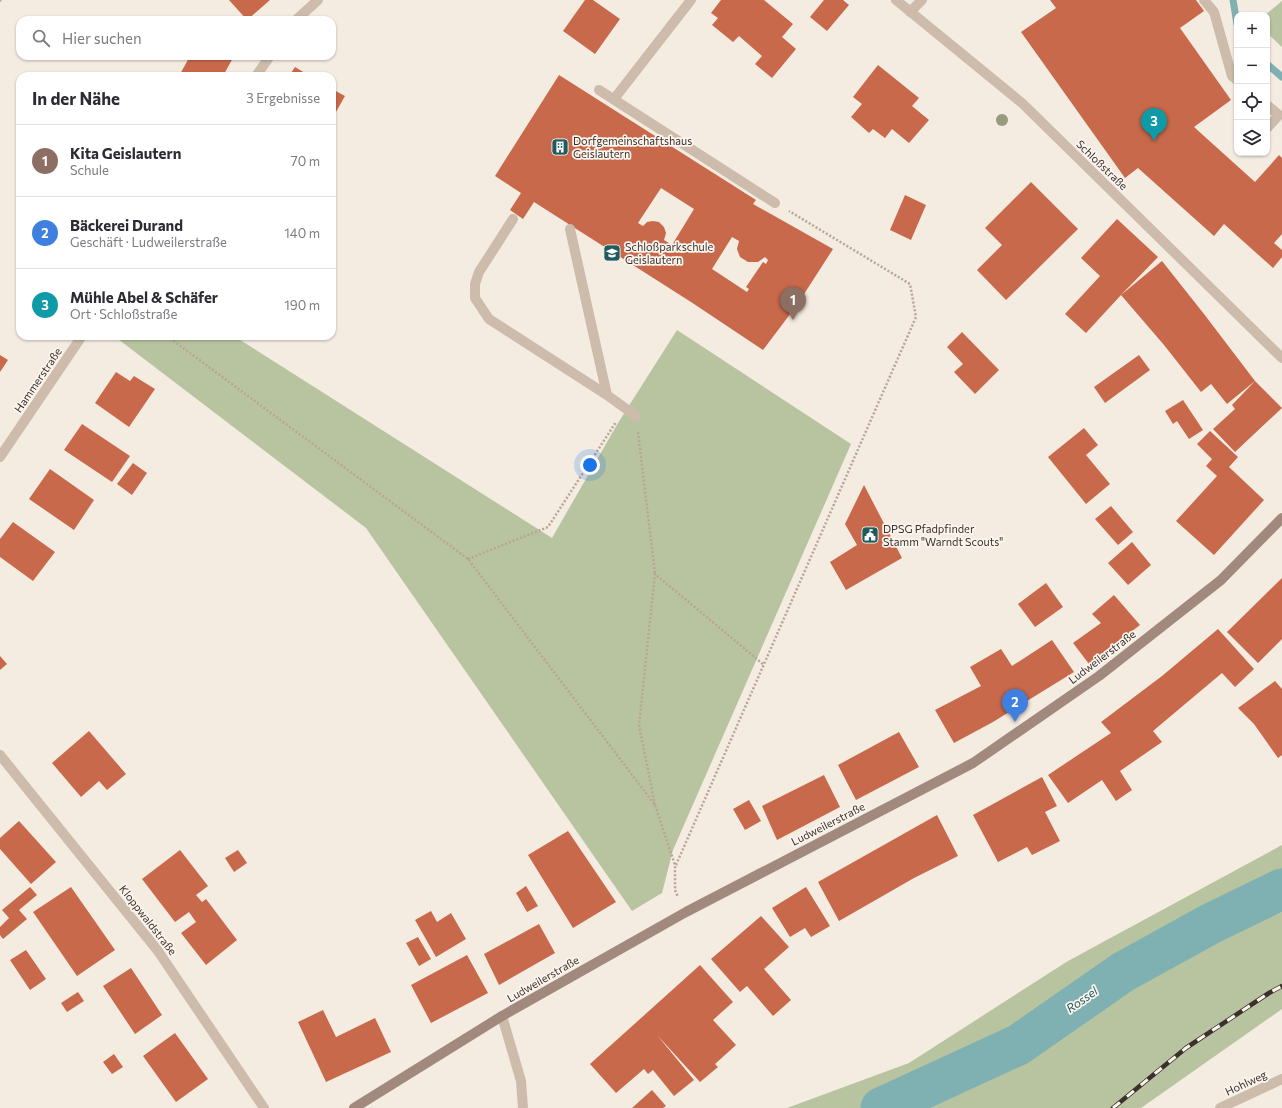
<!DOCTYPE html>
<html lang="de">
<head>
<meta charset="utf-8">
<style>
  body { margin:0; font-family:Commissioner,sans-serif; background:#f2f2f3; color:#2b2b33 }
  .controls { position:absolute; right:12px; top:12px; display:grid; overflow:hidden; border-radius:8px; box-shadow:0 1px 3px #0004 }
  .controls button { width:36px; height:36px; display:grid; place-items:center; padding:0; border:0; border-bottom:1px solid #e1e1e2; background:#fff; color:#2b2b33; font:20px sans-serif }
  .you { position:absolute; left:590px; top:465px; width:14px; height:14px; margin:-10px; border:3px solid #fff; border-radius:50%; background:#1a73e8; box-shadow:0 0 0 6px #1a73e833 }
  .badge { display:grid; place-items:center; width:26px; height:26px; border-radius:50%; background:#db2777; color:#fff; font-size:13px; font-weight:700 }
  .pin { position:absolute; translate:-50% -33px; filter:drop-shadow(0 1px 2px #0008) }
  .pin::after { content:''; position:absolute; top:21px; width:14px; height:12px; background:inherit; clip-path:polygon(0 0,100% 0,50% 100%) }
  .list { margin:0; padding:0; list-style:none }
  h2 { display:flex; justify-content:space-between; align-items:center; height:52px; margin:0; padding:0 16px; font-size:17px }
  h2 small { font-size:13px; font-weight:400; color:#7c7c81 }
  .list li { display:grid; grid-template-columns:26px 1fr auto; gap:12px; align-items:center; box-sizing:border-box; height:72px; padding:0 16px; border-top:1px solid #e1e1e2 }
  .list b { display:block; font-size:15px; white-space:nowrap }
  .list p { margin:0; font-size:13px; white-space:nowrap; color:#7c7c81 }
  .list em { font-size:13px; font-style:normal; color:#7c7c81 }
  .icon { flex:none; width:22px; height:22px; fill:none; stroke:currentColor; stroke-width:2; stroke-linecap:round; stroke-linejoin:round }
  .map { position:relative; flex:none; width:1282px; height:1108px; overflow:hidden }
  .search { position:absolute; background:#fff; box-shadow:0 1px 3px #0004; left:16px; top:16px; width:320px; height:44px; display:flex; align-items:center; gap:10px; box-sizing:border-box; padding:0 14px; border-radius:12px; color:#7c7c81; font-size:15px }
  .panel { position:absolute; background:#fff; box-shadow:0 1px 3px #0004; left:16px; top:72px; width:320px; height:268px; border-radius:12px }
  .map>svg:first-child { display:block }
  .green { fill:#b8c4a0 }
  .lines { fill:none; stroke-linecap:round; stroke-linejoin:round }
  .stream { stroke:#7fb0b2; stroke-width:7 }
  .river { stroke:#7fb0b2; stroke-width:41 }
  .building { fill:#c8694b; fill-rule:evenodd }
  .path { stroke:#b9a596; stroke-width:2.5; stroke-dasharray:2 2; stroke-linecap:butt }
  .lane { stroke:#cdbbac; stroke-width:10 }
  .street { stroke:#cdbbac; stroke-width:10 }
  .secondary { stroke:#a18a7d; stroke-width:10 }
  .rail-casing { stroke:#3b302b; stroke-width:4.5 }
  .rail { stroke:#fbf5ee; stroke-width:3; stroke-dasharray:9; stroke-linecap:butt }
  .tree { fill:#969b7f }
  .labels { text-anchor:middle; stroke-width:3.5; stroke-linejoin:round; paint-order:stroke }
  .poi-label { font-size:11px; fill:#3b302b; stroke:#fbf5ee; text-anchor:start }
  .street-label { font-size:11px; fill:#3b302b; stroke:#fbf5ee }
  .water-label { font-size:12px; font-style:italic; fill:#1f5a5e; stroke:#fbf5ee }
</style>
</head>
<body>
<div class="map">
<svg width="1282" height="1108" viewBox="0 0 1282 1108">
  <rect width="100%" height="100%" fill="#f4ebe1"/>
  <!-- green -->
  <path class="green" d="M1282 1V47L1267 33V15H1265Z
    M677 330 851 444 673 850 662 893 632 911 366 528 114 336H234L552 538 618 423Z
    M1282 845V1009L1141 1108H787L909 1063 1068 961Z"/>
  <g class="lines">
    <!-- stream -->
    <path class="stream" d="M1233 0 1237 24
      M1267 64 1282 77"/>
    <!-- river -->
    <path class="river" d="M881 1108 1018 1045 1123 972 1210 924 1282 889"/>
  </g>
  <!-- building -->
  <path class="building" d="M229 0H270L247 20Z
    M585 0H593L620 19 595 54 563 31Z
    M721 0H764L793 24 782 37 796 49 772 78 755 64 762 56 739 36 733 42 712 25 718 18 711 13Z
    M824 0H843L849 5 827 31 810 17Z
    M1050 0H1196L1204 11 1180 28 1231 100 1194 127 1255 182 1279 155 1282 158V234L1274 243 1282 250V257L1273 268 1224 224 1214 236 1138 168 1125 178 1021 32 1056 8Z
    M190 56H234L223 76H179Z
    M878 65 919 98 912 106 929 120 909 143 892 129 885 138 873 129 869 133 851 117 862 104 853 97Z
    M295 67 310 76H289Z
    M559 75 756 200 753 204 833 249 797 305 763 350 691 302 534 202 523 219 510 210 521 193 495 176ZM661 188 694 209 672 245 664 240 666 233 664 227 659 222 653 221 647 222 643 226 638 223ZM732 237 739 241 737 249 740 257 748 262H758L765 257 768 260 766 264 763 262 746 287 749 289 747 292 712 269Z
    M332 89 345 96 332 119Z
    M1031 182 1078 229 1006 300 977 270 1002 245 985 228Z
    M905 195 926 205 911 240 890 230Z
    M1117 219 1158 257 1121 295 1162 261 1204 314 1255 381 1227 404 1211 384 1201 392 1164 345 1121 295 1086 333 1065 314 1100 276 1081 258Z
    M962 332 999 370 975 394 954 372 963 364 947 347Z
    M0 355 8 360 0 372Z
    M1139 355 1150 370 1105 403 1094 387Z
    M116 372 130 381 134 376 155 389 129 427 95 403Z
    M1255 381 1282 408 1235 452 1213 429 1235 409 1232 405Z
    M1183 400 1203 430 1189 439 1177 421 1173 424 1165 411Z
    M82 424 130 456 112 482 64 450Z
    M1084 428 1098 445 1086 455 1110 484 1086 504 1048 457Z
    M1210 431 1238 457 1229 467 1264 500 1214 555 1176 521 1217 476 1206 466 1212 459 1197 444Z
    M133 463 147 473 132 495 117 484Z
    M50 469 94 500 74 530 29 499Z
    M864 485 902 558 846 590 830 562 857 545 845 524Z
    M1111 506 1133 532 1118 545 1095 519Z
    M13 522 55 552 33 581 0 557V539Z
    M1132 542 1151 565 1128 585 1108 563Z
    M1282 578V639L1258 663 1227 632Z
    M1046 583 1063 607 1035 627 1018 604Z
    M1114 595 1140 625 1089 664 1073 643 1101 623 1092 614Z
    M1218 629 1254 669 1235 687 1222 673 1153 731 1162 742 1120 771 1132 790 1116 801 1102 780 1068 803 1048 775 1111 733 1101 722 1162 676Z
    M1052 640 1074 672 993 722 954 743 935 710 981 686 970 667 1001 649 1012 666Z
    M0 656 7 664 0 670Z
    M1275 681 1282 689V755L1278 758 1254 724 1238 708Z
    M89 731 126 774 107 790 99 781 81 797 52 763Z
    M899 732 919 767 856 800 838 765Z
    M824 775 840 807 777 840 762 806Z
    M1042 777 1057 806 1045 812 1060 841 1032 855 1027 847 998 862 973 815Z
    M749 800 761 821 745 830 733 809Z
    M937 815 958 856 914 878 839 921 818 882Z
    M19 821 56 862 31 884 0 849V838Z
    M568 831 616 902 573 928 528 855Z
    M180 850 208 886 196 895 202 902 206 899 237 940 206 965 181 933 196 922 189 912 175 922 142 879Z
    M238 850 247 863 234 872 225 858Z
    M526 886 538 906 527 912 516 893Z
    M30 887 37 895 19 910 27 919 3 939 0 935V927L9 918 2 910Z
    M71 887 115 950 77 976 33 912Z
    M806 887 830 926 811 937 805 928 790 937 772 908Z
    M431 911 437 922 451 913 466 939 436 957 415 920Z
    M761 916 789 947 764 969 791 1000 773 1016 747 986 740 992 711 959Z
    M539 924 555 953 499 985 484 954Z
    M418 937 431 959 419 966 406 943Z
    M26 950 46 979 30 990 10 960Z
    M467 955 488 993 431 1023 411 985Z
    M700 965 733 1002 713 1020 736 1045 715 1064 718 1067 700 1082 657 1035 694 1080 674 1096 653 1070 648 1074 644 1069 616 1093 590 1064Z
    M131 968 162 1015 135 1034 103 986Z
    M78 992 84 1001 67 1012 61 1003Z
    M323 1010 336 1037 375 1018 391 1052 326 1082 298 1022Z
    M175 1033 208 1079 176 1102 143 1056Z
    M114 1054 123 1067 112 1074 103 1062Z
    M652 1090 666 1106 663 1108H632Z"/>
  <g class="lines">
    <!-- path -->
    <path class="path" d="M0 1 1 0
      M167 336 468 559 655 805 675 865V890L678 897
      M638 432 655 574
      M468 559 548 527 616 422
      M655 805 639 725 655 574 764 665
      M676 865 916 317 910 284 789 211"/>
    <!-- lane -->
    <path class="lane" d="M1204 0 1214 12 1232 76 1237 80
      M910 12 922 0
      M599 90 775 203
      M614 99 691 0
      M1267 105 1279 115 1267 128
      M513 219 479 272 475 284V298L489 319 607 395 636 416
      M570 229 607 395"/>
    <!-- street -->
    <path class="street" d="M896 0 1022 103 1282 358
      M296 20 318 0
      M256 76 270 56
      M0 457 82 336
      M0 755 158 951 264 1108
      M502 1016 521 1081 523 1108
      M1220 1108 1282 1079"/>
    <!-- secondary -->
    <path class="secondary" d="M354 1108 502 1016 686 912 973 763 1099 676 1221 580 1282 518"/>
    <!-- rail casing -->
    <g class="rail-casing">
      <path id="rail" d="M1113 1108 1186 1048 1269 993 1282 986"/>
    </g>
    <!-- rail -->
    <use href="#rail" class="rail"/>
  </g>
  <!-- trees -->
  <circle class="tree" cx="1002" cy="120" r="6"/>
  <!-- icons -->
  <defs>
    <g id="building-square" transform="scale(0.9)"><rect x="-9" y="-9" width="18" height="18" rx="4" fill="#1f5a5e" stroke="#fbf5ee"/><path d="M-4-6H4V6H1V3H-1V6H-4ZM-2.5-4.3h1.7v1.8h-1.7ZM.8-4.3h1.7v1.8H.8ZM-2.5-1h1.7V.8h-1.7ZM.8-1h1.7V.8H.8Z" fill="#fff"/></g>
    <g id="school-square" transform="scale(0.9)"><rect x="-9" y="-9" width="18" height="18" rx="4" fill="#1f5a5e" stroke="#fbf5ee"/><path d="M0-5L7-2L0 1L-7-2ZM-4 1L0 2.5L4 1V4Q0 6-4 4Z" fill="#fff"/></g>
    <g id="civic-square" transform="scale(0.9)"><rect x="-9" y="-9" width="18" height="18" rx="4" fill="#1f5a5e" stroke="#fbf5ee"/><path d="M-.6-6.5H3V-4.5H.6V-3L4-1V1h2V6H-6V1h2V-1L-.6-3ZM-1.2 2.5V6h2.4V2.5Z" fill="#fff"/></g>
  </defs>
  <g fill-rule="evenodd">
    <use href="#building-square" x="560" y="147"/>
    <use href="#school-square" x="612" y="253"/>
    <use href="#civic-square" x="870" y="535"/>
  </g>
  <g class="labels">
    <!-- poi labels -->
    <g class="poi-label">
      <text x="573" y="145">Dorfgemeinschaftshaus<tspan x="573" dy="13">Geislautern</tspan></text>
      <text x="625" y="251">Schloßparkschule<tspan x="625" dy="13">Geislautern</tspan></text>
      <text x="883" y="533">DPSG Pfadpfinder<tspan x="883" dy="13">Stamm "Warndt Scouts"</tspan></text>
    </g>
    <!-- street labels -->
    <g class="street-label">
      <text transform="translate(1102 165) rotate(44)" y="4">Schloßstraße</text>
      <text transform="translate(38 380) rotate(-56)" y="4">Hammerstraße</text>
      <text transform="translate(1102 657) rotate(-37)" y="4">Ludweilerstraße</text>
      <text transform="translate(828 824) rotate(-27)" y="4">Ludweilerstraße</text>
      <text transform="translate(148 920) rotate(52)" y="4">Kloppwaldstraße</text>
      <text transform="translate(543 979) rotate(-30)" y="4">Ludweilerstraße</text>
      <text transform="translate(1246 1083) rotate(-25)" y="4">Hohlweg</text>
    </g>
    <!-- water labels -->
    <g class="water-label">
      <text transform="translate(1082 1000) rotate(-35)" y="4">Rossel</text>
    </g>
  </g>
</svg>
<div class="controls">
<button>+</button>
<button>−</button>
<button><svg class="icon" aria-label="locate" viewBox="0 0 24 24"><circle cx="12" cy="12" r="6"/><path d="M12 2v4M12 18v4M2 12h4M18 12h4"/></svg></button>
<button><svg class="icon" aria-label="layers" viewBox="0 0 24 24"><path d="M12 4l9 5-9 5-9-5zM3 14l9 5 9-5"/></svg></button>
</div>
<div class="you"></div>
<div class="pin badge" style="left:793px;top:320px;background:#8d6e63">1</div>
<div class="pin badge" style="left:1015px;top:722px;background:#3f7fe0">2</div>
<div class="pin badge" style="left:1154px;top:141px;background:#0f9aa8">3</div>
<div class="search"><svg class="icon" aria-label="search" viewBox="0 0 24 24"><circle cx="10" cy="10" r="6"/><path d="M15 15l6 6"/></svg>Hier suchen</div>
<section class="panel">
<h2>In der Nähe<small>3 Ergebnisse</small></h2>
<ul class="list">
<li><span class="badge" style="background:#8d6e63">1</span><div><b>Kita Geislautern</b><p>Schule</p></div><em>70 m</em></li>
<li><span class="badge" style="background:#3f7fe0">2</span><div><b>Bäckerei Durand</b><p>Geschäft · Ludweilerstraße</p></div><em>140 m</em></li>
<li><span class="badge" style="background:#0f9aa8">3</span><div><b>Mühle Abel &amp; Schäfer</b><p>Ort · Schloßstraße</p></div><em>190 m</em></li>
</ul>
</section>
</div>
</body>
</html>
